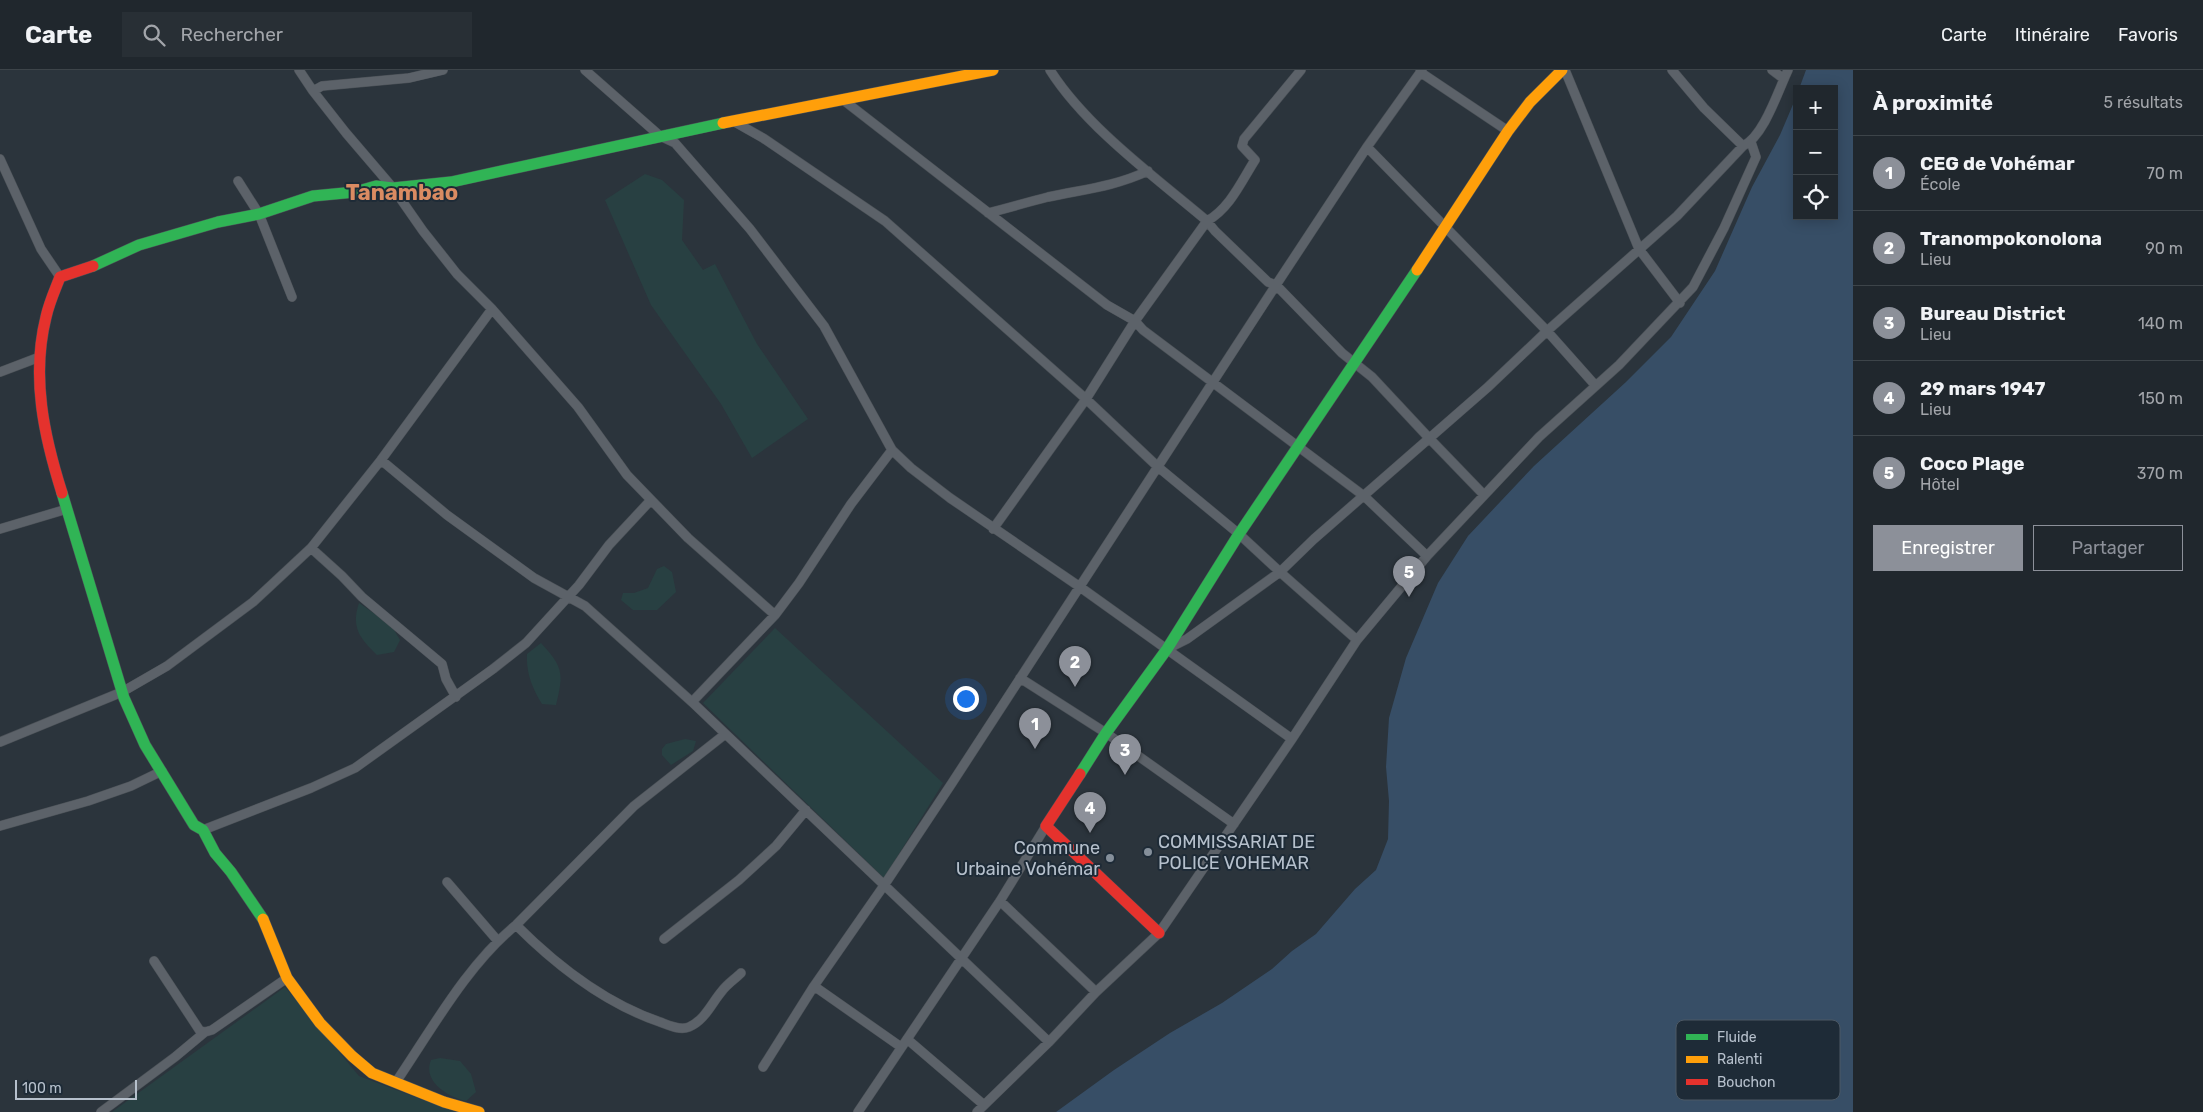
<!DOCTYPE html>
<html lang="fr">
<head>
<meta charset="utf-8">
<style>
  body { margin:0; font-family:Rubik,sans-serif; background:#282f35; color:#f1f3f6 }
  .controls { position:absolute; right:15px; top:15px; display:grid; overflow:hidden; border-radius:0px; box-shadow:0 2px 12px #0003 }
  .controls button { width:45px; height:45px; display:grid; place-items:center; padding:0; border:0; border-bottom:1px solid #3d4449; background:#20272d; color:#f1f3f6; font:25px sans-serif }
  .scale { position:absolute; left:15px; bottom:12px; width:122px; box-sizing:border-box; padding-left:5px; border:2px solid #b6c0cc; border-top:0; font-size:14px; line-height:18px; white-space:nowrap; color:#b6c0cc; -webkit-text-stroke:4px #1e2b37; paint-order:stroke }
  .you { position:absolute; left:965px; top:628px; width:18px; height:18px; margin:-12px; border:4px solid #fff; border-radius:50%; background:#1a73e8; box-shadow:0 0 0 8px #1a73e833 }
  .badge { display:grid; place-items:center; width:32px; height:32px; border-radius:50%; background:#8c9099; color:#fff; font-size:16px; font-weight:700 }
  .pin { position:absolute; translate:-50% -41px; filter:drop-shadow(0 1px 2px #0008) }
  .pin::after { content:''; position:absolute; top:26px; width:18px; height:15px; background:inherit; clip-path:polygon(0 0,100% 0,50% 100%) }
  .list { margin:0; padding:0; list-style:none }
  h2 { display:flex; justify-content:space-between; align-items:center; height:65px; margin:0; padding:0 20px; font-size:21px }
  h2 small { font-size:16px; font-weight:400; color:#a2a5aa }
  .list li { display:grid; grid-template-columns:32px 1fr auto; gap:15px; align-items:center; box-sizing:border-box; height:75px; padding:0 20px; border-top:1px solid #3d4449 }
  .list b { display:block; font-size:19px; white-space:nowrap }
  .list p { margin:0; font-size:16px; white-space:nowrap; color:#a2a5aa }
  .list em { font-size:16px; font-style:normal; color:#a2a5aa }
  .actions { display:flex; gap:10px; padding:15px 20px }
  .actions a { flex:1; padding:11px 0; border:1px solid #8c9099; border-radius:0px; text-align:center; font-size:18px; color:#8c9099 }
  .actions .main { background:#8c9099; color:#fff }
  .icon { flex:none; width:28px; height:28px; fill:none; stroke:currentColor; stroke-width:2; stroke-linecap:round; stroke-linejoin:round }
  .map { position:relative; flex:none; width:1853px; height:1042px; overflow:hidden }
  header { display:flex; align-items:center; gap:30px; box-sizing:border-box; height:70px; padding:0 25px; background:#20272d; border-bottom:1px solid #3d4449 }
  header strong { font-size:24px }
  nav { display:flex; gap:28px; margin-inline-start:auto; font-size:18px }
  .search { width:350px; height:45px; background:#282f35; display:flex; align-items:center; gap:12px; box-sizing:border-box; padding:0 18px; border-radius:0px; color:#a2a5aa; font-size:19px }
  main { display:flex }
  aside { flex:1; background:#20272d }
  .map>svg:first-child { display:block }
  .green { fill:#284042 }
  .water { fill:#374e66 }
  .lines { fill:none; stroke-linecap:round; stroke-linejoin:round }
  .street-casing { stroke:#4a5056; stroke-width:10 }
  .fast-casing { stroke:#4a5056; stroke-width:12 }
  .slow-casing { stroke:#4a5056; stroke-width:12 }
  .jam-casing { stroke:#4a5056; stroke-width:12 }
  .street { stroke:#5c6269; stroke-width:9 }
  .fast { stroke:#30b455; stroke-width:11 }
  .slow { stroke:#ff9f0a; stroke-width:11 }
  .jam { stroke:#e5322d; stroke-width:11 }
  .poi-dot { fill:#858f9a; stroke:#1e2b37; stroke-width:2 }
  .labels { text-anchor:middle; stroke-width:4; stroke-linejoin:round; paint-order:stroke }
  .poi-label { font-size:18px; fill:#b6c0cc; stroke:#1e2b37; text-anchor:start }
  .district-label { font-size:22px; font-weight:bold; fill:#da8b62; stroke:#1e2b37 }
  .key { fill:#1e2b37; stroke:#4c5864; stroke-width:1 }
  .key-label { font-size:14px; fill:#b6c0cc }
</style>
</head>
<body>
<header>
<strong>Carte</strong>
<div class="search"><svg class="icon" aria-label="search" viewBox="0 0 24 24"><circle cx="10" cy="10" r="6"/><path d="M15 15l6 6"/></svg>Rechercher</div>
<nav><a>Carte</a><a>Itinéraire</a><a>Favoris</a></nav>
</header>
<main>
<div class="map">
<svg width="1853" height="1042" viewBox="0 0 1853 1042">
  <rect width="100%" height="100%" fill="#2b343c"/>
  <!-- green -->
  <path class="green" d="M645 104 662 110 684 130 682 170 703 200 715 194 757 274 808 349 752 388 721 334 651 235 605 130Z
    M664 496 672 502 676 522 657 540H633L621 530 623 523H634L648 518 657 499Z
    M359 533 391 555 400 570 394 582 377 585C359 568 351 557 359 533Z
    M775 558 943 713 884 808 703 633Z
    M541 573C563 597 564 603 556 635L542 634C532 618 526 602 527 584Z
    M685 669 696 671 693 681 671 695 662 685V679L666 674Z
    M285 917 359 1006 455 1042H112Z
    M440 988 460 991 471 1004 476 1022 466 1031C449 1027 422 1012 431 990Z"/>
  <!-- water -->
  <path class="water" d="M1806 0H1853V1042H1056L1114 1000 1170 963 1222 933 1272 899 1292 881 1316 864 1355 819 1376 800 1388 769 1389 731 1386 697 1389 648 1406 588 1438 513 1468 466 1534 396 1626 312 1671 267 1715 201 1752 117 1780 65 1797 25V146H1834V19H1799Z"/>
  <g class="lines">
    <!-- street casing -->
    <g class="street-casing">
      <path id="street" d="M299 0 313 21 346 63 393 118 423 161 457 204 492 239 578 337 627 405 688 468 775 545
        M585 0 660 66 675 73 750 159 824 256 892 380 911 398 950 428 1080 517 1292 669
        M1050 0C1086 57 1155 107 1207 151L1215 161 1268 212 1276 215 1342 283 1372 307 1429 368 1484 425
        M1565 0 1639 179 1680 233
        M1672 0 1704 38 1743 76
        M1772 0 1784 9
        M1420 2 1508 61
        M313 21 322 16 409 8 443 0
        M842 29 1107 235 1135 251 1143 260 1364 426 1427 486
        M733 51 763 68 885 151 1086 329 1158 397 1239 464 1280 502 1357 570
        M1367 77 1547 261 1595 315
        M0 89 41 179 60 207
        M238 111 259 144 292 227
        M988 143C1008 138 1028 132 1048 127 1085 119 1113 117 1148 101
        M0 302 37 288
        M381 390 447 445 534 508 585 536 692 632 1049 972
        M0 459 67 439
        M993 459 1086 329 1135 251 1207 151C1230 138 1241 112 1255 90L1242 76 1244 69 1301 0
        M311 478 342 506 362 527 442 594 446 609 456 627
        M1167 579 1187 569 1280 502 1314 469 1488 317 1547 261 1677 146 1743 76C1764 66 1778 21 1788 0
        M1020 608 1106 663 1234 754
        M692 632 775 545 799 513 851 434 892 380
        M0 672 122 622 167 596 253 532 311 478 381 390 492 239
        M0 756 88 731 131 716 162 701
        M203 760 311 718 355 698 493 599 526 573 579 515 609 475 650 431
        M447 812 497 870
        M1000 831 1096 922
        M516 855C557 896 604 933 660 952 668 955 680 961 689 957 705 950 711 934 722 921 727 914 735 909 741 903
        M664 869 739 810 776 776 806 740
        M154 891 200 961 205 962 212 960 287 908
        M814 916 901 977
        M907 969 984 1035
        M763 997 814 916 885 814 952 713 1276 215 1367 77 1422 0
        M396 1012C432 959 467 895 516 855L634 736 724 665
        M101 1042 175 987 205 962
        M858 1042 1000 831 1046 756
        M977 1042 1049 972 1096 922 1159 863 1292 669 1357 570 1427 486 1539 367 1619 295 1693 217 1724 158 1756 87 1751 72"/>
    </g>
    <!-- fast casing -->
    <g class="fast-casing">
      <path id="fast" d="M93 196 139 175 218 152 259 144 313 126 355 122 376 116 393 118 451 112 723 53
        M62 423 124 628 145 675 194 755 203 760 215 783 231 802 263 849
        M1080 704 1106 663 1167 579 1239 464 1417 200"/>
    </g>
    <!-- slow casing -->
    <g class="slow-casing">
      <path id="slow" d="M723 53 993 0
        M1417 200 1508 61 1530 32 1562 0
        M263 849 287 908 320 953 352 986 372 1003 444 1032 479 1042"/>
    </g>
    <!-- jam casing -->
    <g class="jam-casing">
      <path id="jam" d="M62 423C44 366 31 307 46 247 49 233 55 220 60 207L93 196
        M1080 704 1046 756 1159 863"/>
    </g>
    <!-- street -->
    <use href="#street" class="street"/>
    <!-- fast -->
    <use href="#fast" class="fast"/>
    <!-- slow -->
    <use href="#slow" class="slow"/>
    <!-- jam -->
    <use href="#jam" class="jam"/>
  </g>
  <!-- markers -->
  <g class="poi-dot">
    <circle cx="1148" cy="782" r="5"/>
    <circle cx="1110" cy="788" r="5"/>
  </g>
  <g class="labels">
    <!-- poi labels -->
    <g class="poi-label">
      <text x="1158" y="778">COMMISSARIAT DE<tspan x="1158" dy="21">POLICE VOHEMAR</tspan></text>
      <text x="1100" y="784" text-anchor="end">Commune<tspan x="1100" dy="21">Urbaine Vohémar</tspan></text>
    </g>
    <!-- district labels -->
    <g class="district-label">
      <text x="402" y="130">Tanambao</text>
    </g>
  </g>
  <!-- legend -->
  <rect x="1676" y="950" width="164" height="80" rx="8" class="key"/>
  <rect x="1686" y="964" width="22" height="6" fill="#30b455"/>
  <rect x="1686" y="986" width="22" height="7" fill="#ff9f0a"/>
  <rect x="1686" y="1009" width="22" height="6" fill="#e5322d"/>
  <g class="key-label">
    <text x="1717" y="972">Fluide</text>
    <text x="1717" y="994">Ralenti</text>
    <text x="1717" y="1017">Bouchon</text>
  </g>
</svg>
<div class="controls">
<button>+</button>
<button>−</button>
<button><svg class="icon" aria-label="locate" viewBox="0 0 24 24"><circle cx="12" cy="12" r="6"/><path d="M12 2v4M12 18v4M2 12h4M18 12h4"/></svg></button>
</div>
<div class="scale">100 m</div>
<div class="you"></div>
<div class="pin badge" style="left:1035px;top:679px">1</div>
<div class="pin badge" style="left:1075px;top:617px">2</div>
<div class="pin badge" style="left:1125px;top:705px">3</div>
<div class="pin badge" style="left:1090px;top:763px">4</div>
<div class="pin badge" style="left:1409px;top:527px">5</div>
</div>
<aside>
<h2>À proximité<small>5 résultats</small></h2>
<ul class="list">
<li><span class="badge">1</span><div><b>CEG de Vohémar</b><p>École</p></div><em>70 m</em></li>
<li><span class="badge">2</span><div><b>Tranompokonolona</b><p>Lieu</p></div><em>90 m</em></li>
<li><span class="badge">3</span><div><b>Bureau District</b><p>Lieu</p></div><em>140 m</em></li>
<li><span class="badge">4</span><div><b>29 mars 1947</b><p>Lieu</p></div><em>150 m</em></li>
<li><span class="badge">5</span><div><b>Coco Plage</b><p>Hôtel</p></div><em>370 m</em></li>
</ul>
<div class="actions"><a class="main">Enregistrer</a><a>Partager</a></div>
</aside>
</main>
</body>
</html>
